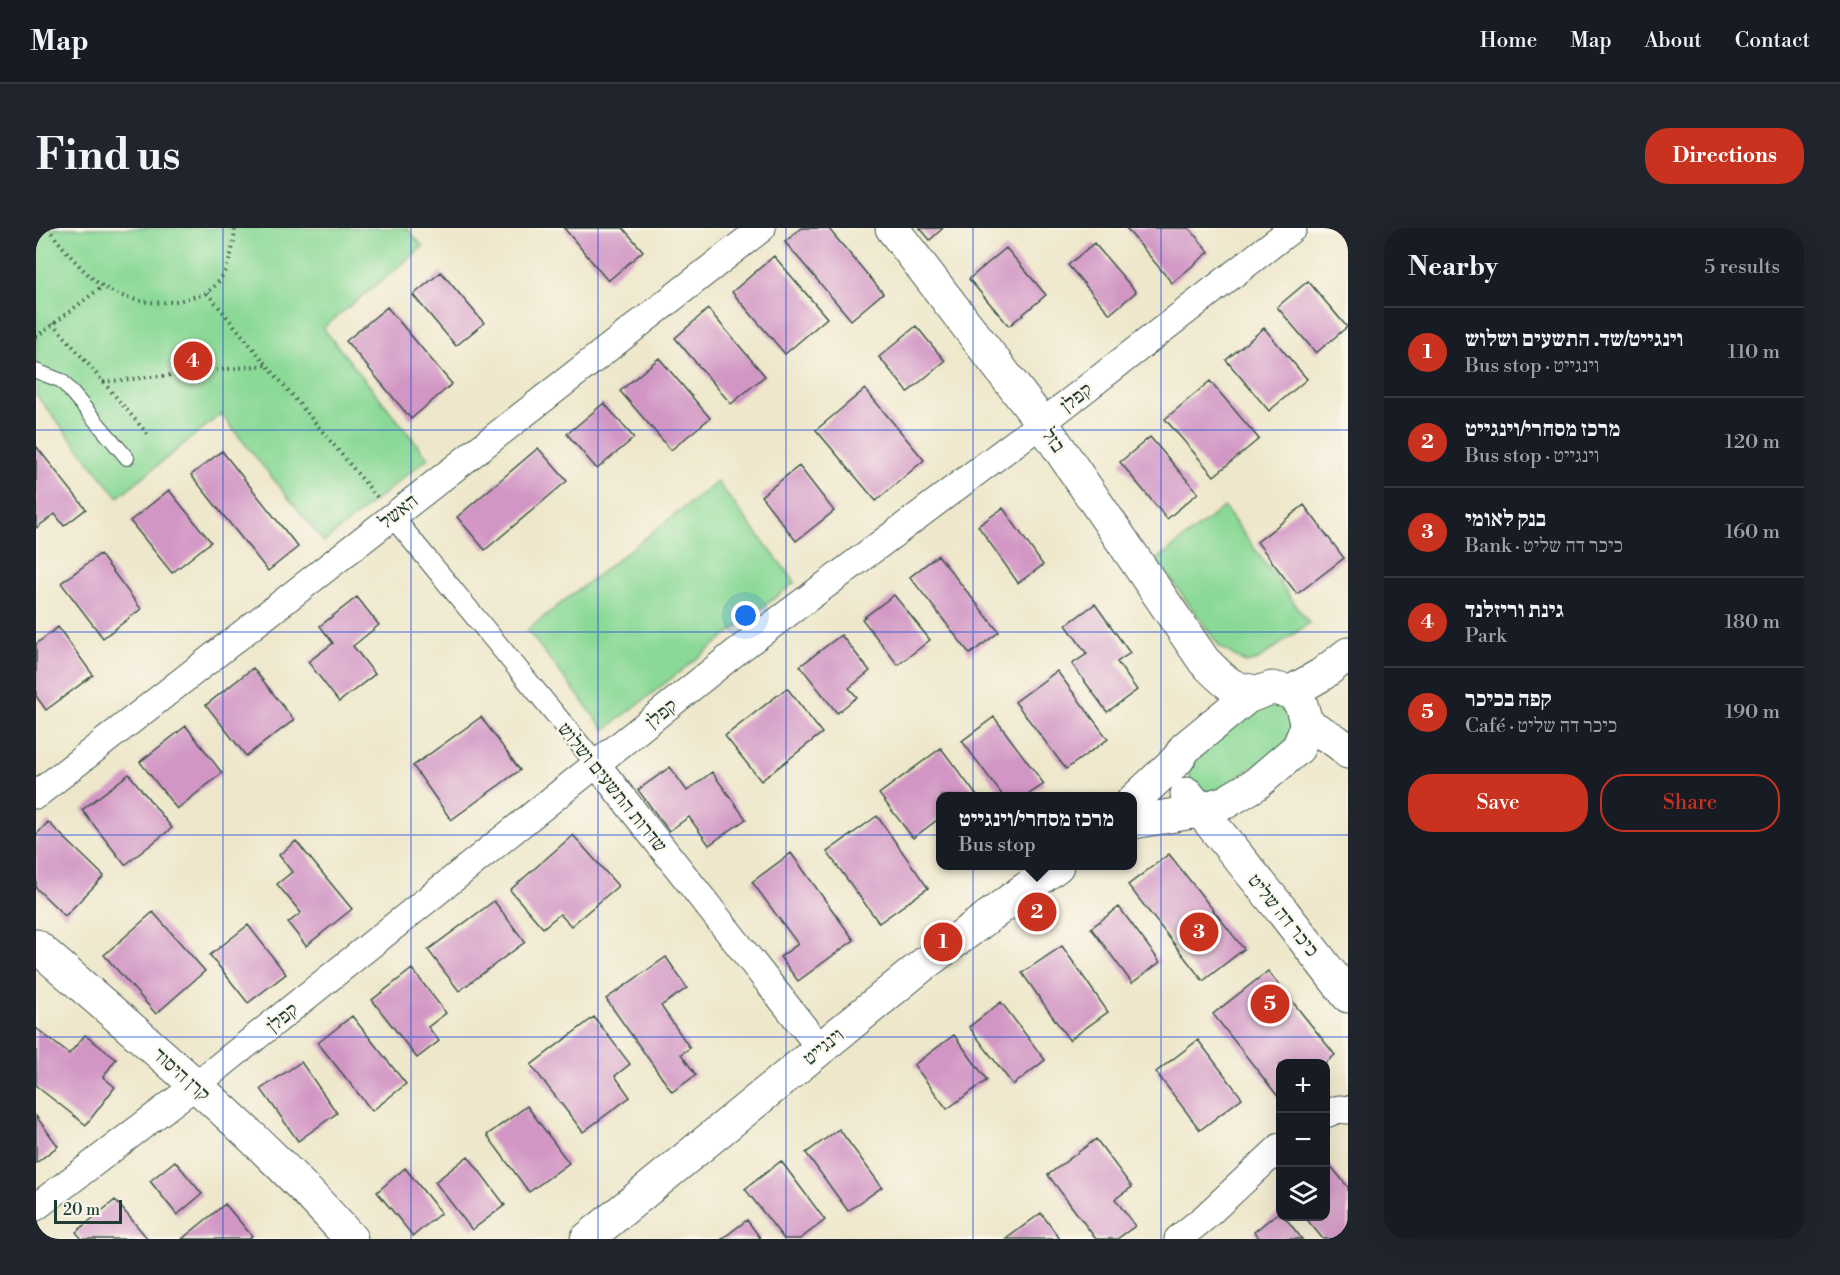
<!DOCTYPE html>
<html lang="en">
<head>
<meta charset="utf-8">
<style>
  body { margin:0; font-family:"Libre Bodoni","Frank Ruhl Libre",serif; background:#20242c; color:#f1f3f6 }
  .controls { position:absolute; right:18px; bottom:18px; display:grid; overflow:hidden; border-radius:12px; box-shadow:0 6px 24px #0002 }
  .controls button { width:54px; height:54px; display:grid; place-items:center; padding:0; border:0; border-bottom:2px solid #363941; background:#171b24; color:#f1f3f6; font:30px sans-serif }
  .scale { position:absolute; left:18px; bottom:15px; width:68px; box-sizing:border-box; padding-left:6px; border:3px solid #1f3d34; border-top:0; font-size:16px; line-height:21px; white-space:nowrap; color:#1f3d34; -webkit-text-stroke:4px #fbf7ec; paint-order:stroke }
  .you { position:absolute; left:710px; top:388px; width:21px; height:21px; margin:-15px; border:4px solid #fff; border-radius:50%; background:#1a73e8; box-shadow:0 0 0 9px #1a73e833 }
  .badge { display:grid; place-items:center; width:39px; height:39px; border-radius:50%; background:#c8321e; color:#fff; font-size:20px; font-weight:700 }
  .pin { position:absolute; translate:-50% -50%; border:3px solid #fff; box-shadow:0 2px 6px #0006 }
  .popup { position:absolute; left:900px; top:564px; width:201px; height:78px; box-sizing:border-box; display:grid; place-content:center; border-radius:12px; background:#171b24; filter:drop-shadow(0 2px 4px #0005); font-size:20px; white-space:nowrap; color:#9ea1a6 }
  .popup b { font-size:22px; color:#f1f3f6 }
  .popup::after { content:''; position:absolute; left:50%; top:100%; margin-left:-12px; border:12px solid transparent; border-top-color:#171b24 }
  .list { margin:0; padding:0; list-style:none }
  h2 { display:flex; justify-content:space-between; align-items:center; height:78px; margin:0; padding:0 24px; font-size:26px }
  h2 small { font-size:20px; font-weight:400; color:#9ea1a6 }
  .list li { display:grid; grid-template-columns:39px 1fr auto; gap:18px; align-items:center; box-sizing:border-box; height:90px; padding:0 24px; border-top:2px solid #363941 }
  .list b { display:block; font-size:22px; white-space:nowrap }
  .list p { margin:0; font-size:20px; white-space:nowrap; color:#9ea1a6 }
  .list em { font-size:20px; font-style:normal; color:#9ea1a6 }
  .actions { display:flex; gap:12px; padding:18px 24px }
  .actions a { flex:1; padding:14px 0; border:2px solid #c8321e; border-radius:24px; text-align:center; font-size:21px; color:#c8321e }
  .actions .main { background:#c8321e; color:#fff }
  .icon { flex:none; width:33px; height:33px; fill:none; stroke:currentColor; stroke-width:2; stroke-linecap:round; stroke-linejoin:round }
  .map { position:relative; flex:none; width:1312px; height:1011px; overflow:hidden; border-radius:24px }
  header { display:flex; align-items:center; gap:36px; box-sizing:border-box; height:84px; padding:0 30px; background:#171b24; border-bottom:2px solid #363941 }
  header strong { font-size:28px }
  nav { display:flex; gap:33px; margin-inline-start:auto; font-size:21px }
  .intro { display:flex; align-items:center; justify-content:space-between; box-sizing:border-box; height:144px; padding:0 36px }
  h1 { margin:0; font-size:42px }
  .button { padding:15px 27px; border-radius:24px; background:#c8321e; color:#fff; font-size:21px; font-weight:700 }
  main { display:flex; gap:36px; padding:0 36px }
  aside { flex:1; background:#171b24; border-radius:24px; box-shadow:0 6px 24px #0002 }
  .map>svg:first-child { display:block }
  .green { fill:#8bd997; stroke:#558b66; stroke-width:1.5 }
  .building { fill:#d296c4 }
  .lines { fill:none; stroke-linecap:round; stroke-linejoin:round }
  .service-casing { stroke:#3e564b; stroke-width:16 }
  .pedestrian-casing { stroke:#3e564b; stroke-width:22 }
  .minor-casing { stroke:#3e564b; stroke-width:29 }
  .tertiary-casing { stroke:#3e564b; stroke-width:35 }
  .path { stroke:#3e564b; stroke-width:4; stroke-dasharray:1.5 4.5; stroke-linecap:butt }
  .service { stroke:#fff; stroke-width:14 }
  .pedestrian { stroke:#fff; stroke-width:20 }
  .minor { stroke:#fff; stroke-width:27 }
  .tertiary { stroke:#fff; stroke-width:33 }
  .grid { fill:none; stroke:#1d4ed8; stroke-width:1.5; stroke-opacity:0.55 }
  .labels { text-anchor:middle; stroke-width:4.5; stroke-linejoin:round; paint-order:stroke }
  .street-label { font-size:20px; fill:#1f3d34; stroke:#fbf7ec }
</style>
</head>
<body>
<header>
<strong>Map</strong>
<nav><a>Home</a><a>Map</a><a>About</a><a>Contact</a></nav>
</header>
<div class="intro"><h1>Find us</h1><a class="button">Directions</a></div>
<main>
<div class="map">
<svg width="1312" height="1011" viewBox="0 0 1312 1011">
  <rect width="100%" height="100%" fill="#fbf7ec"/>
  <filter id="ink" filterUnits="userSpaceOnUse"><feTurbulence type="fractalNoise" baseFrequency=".0167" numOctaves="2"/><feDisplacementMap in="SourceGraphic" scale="12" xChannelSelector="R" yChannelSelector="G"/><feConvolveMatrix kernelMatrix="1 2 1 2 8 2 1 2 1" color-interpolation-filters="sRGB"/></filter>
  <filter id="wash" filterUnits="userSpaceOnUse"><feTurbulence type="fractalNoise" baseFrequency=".008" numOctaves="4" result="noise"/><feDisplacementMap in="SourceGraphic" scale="24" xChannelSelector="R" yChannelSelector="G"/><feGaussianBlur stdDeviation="1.35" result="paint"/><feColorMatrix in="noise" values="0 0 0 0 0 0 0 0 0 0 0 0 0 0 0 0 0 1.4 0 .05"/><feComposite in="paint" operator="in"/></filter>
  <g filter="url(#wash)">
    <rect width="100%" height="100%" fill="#eee7cb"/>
    <!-- green -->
    <path class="green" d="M0 0H371L387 19 287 100 392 230 288 314 185 186 82 269 0 167Z
      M681 254 759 354 569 502 491 402Z
      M1188 279 1273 395 1222 432 1210 435 1184 419 1121 332Z
      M1217 475 1253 478 1256 514 1174 567C1158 556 1150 554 1154 533Z"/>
    <g id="blocks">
      <!-- building -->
      <path class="building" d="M528 0H587L607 23 572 53Z
        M765 0H792L847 65 815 92 749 14Z
        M884 0H907L894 12Z
        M1090 0H1153L1173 24 1136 55Z
        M1058 15 1100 64 1074 86 1032 37Z
        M970 20 1010 67 973 98 933 51Z
        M738 28 791 90 749 126 696 64Z
        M405 44 448 95 420 118 377 67Z
        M1272 53 1311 99 1280 125 1241 79Z
        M351 79 416 156 375 191 310 113Z
        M672 81 729 148 695 176 639 110Z
        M880 98 909 133 872 164 843 129Z
        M1228 100 1271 151 1233 183 1190 132Z
        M623 130 674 190 635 222 584 163Z
        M1174 153 1223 211 1178 248 1129 191Z
        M829 161 888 232 840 273 780 202Z
        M568 175 598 210 561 241 531 206Z
        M1114 209 1162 265 1131 291 1084 234Z
        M0 218 50 281 28 298 19 286 0 300Z
        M502 220 531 253 449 322 421 289Z
        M186 223 262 319 232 343 155 247Z
        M763 238 798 283 760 313 725 268Z
        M133 262 175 314 136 345 94 293Z
        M1268 277 1308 330 1261 366 1221 314Z
        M967 280 1007 337 982 355 942 298Z
        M64 326 105 381 67 410 25 355Z
        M902 327 963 404 934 426 874 349Z
        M858 367 894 412 862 437 826 391Z
        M321 369 343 397 317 418 339 446 303 474 272 434 297 415 284 398Z
        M1059 376 1094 425 1081 434 1101 462 1071 484 1036 436 1051 426 1030 397Z
        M22 399 57 447 10 482 0 468V416Z
        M805 407 834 443 813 460 821 469 801 485 764 438Z
        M217 440 258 492 210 528 170 477Z
        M1021 443 1072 511 1030 541 979 474Z
        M751 460 786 505 725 553 689 508Z
        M445 489 484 542 415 592 377 538Z
        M958 489 1008 556 990 568H967L926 513Z
        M150 498 186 545 141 581 104 534Z
        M905 520 941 568H905V589L877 610 843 566Z
        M634 539 651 563 676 544 710 591 673 617 653 589 633 603 602 562Z
        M93 546 136 600 89 637 46 582Z
        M841 588 892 660 843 695 791 624Z
        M12 594 68 648 29 688 0 660V607Z
        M537 607 582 658 535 698 524 686 507 700 474 662Z
        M260 613 316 681 270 718 252 695 265 685 241 656 256 644 243 627Z
        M755 625 818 712 762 753 744 729 762 716 716 654Z
        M1133 626 1208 721 1167 753 1092 657Z
        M458 673 489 714 423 763 392 722Z
        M1083 679 1124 734 1096 755 1055 700Z
        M117 684 169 743 120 786 68 727Z
        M212 697 250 746 212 775 174 727Z
        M1026 718 1072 784 1033 812 986 745Z
        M630 729 651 760 625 778 654 820 645 826 660 847 636 864 570 771Z
        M376 741 410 785 392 799 403 813 381 830 336 772Z
        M1232 743 1299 827 1288 836H1244V871L1177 786Z
        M965 774 1009 832 977 857 933 799Z
        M316 788 370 856 336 883 282 815Z
        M558 789 594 836 579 848 594 869 547 904 495 837Z
        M0 800 33 826 49 807 80 831 67 849 79 859 50 897 0 858Z
        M918 807 951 852 911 881 878 837Z
        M1162 812 1206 870 1164 902 1120 844Z
        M265 834 301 885 262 913 225 861Z
        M491 878 533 935 493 964 451 907Z
        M0 888 22 918 0 935Z
        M803 901 846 959 812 983 770 925Z
        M1060 911 1096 959 1079 971 1099 998 1081 1011H1060L1012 947Z
        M432 928 469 977 436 1002 399 954Z
        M1290 932 1312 959V1011H1287L1268 988H1290Z
        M139 933 166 966 141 987 114 953Z
        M745 933 789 992 764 1011H748L709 961Z
        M369 940 405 985 377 1008 341 964Z
        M79 972 112 1011H46L40 1004Z
        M189 976 216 1008 213 1011H146Z
        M1244 983V988H1248L1266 1011H1224L1218 1004Z
        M1005 985 1024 1011H970Z
        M711 992 725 1011H686Z"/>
    </g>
  </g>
  <g filter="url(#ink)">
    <use href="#blocks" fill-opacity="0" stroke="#3e564b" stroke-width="1.5"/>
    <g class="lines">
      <!-- service casing -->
      <g class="service-casing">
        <path id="service" d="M0 143 26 153 91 230"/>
      </g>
      <!-- pedestrian casing -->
      <g class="pedestrian-casing">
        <path id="pedestrian" d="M366 300 561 537"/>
      </g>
      <!-- minor casing -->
      <g class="minor-casing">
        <path id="minor" d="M561 537 784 820
          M0 567 726 0
          M1290 886 1303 881 1312 882
          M0 979 160 857 700 424 1006 195 1257 0
          M1142 1011 1168 990 1244 919"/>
      </g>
      <!-- tertiary casing -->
      <g class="tertiary-casing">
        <path id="tertiary" d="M856 0 1006 195 1168 433C1189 453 1193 462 1224 464
          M1255 464 1285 447 1312 426
          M1270 494C1284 506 1301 510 1312 524
          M1151 566 1247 684 1312 768
          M1097 573 1142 531 1149 520 1211 469 1224 464 1236 460 1255 464 1265 476 1270 494 1268 506 1262 520 1220 556 1190 574 1157 584 1097 594
          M0 718C108 812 220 904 315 1011
          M551 1011 888 736 1021 638"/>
      </g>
      <!-- path -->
      <path class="path" d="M12 0C26 19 52 51 73 62 99 76 129 78 157 69 161 68 167 67 170 65 191 52 198 22 199 0
        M171 65 341 269
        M17 95 114 209
        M0 109 67 58
        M67 154 230 137"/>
      <!-- service -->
      <use href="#service" class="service"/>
      <!-- pedestrian -->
      <use href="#pedestrian" class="pedestrian"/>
      <!-- minor -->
      <use href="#minor" class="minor"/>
      <!-- tertiary -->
      <use href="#tertiary" class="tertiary"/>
    </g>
  </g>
  <!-- grid -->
  <path class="grid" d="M187 0V1011M375 0V1011M562 0V1011M750 0V1011M937 0V1011M1125 0V1011M0 202H1312M0 404H1312M0 607H1312M0 809H1312"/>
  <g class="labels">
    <!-- street labels -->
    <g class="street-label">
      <text transform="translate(1040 169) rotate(-38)" y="7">קפלן</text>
      <text transform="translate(1018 212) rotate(56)" y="7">בזל</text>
      <text transform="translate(362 283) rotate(-38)" y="7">האשל</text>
      <text transform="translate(625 485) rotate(-39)" y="7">קפלן</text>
      <text transform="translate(577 559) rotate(51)" y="7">שדרות התשעים ושלוש</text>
      <text transform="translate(1248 687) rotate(51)" y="7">כיכר דה שליט</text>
      <text transform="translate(246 789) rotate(-39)" y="7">קפלן</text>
      <text transform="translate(787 818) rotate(-39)" y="7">וינגייט</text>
      <text transform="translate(146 846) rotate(42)" y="7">קרן היסוד</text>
    </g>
  </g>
</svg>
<div class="controls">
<button>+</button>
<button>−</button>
<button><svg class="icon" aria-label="layers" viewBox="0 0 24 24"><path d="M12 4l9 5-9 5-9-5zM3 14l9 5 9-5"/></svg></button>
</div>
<div class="scale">20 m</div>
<div class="you"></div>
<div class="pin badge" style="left:907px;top:714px">1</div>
<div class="pin badge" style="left:1001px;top:684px">2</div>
<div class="popup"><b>מרכז מסחרי/וינגייט</b>Bus stop</div>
<div class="pin badge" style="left:1163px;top:704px">3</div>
<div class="pin badge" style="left:157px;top:133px">4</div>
<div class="pin badge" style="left:1234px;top:776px">5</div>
</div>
<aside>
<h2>Nearby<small>5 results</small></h2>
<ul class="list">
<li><span class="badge">1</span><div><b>וינגייט/שד. התשעים ושלוש</b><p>Bus stop · וינגייט</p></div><em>110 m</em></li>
<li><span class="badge">2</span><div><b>מרכז מסחרי/וינגייט</b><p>Bus stop · וינגייט</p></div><em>120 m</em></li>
<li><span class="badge">3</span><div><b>בנק לאומי</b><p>Bank · כיכר דה שליט</p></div><em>160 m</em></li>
<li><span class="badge">4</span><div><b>גינת וריזלנד</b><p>Park</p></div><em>180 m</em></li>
<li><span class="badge">5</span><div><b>קפה בכיכר</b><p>Café · כיכר דה שליט</p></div><em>190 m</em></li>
</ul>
<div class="actions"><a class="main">Save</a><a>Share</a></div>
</aside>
</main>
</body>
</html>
